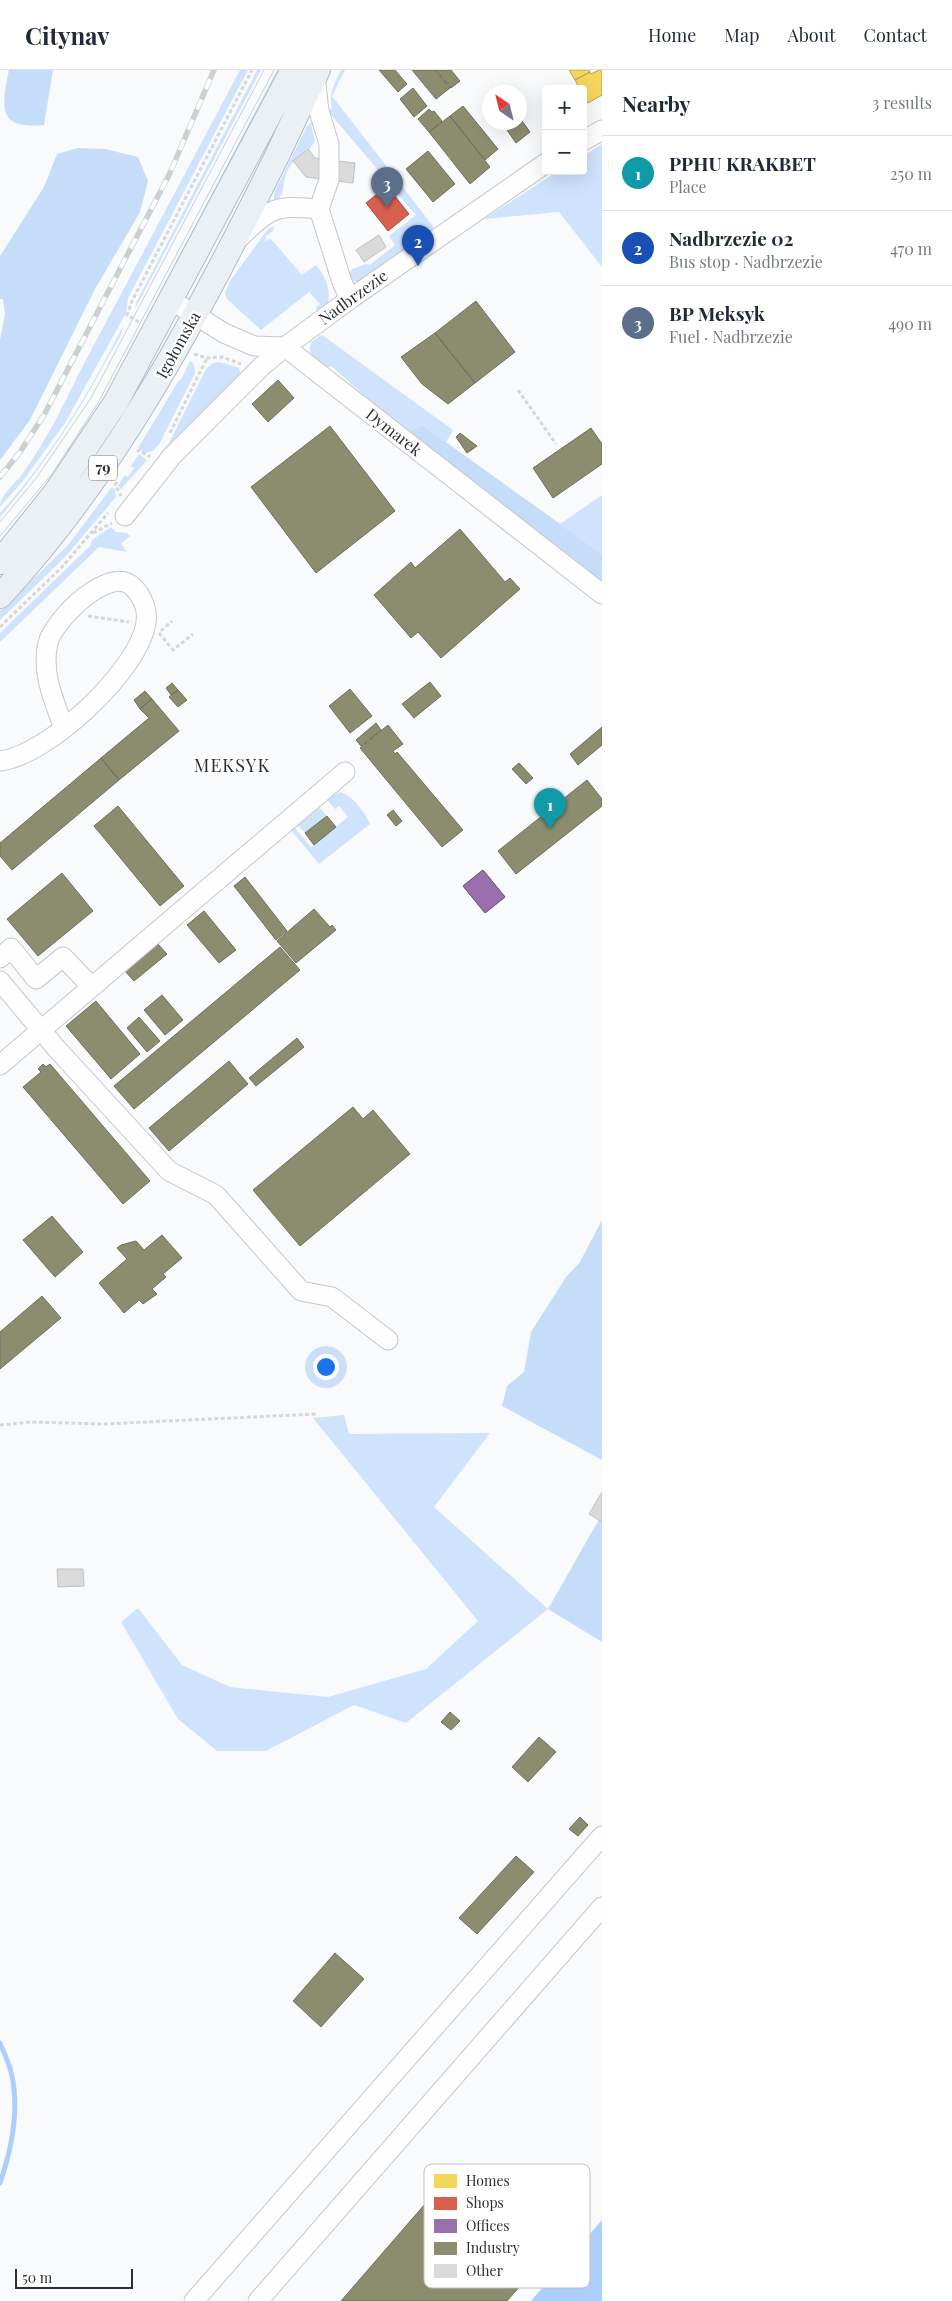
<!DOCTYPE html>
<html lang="en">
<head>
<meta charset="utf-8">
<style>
  body { margin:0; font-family:"Playfair Display",serif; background:#f6f6f7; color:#1f2937 }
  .controls { position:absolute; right:15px; top:15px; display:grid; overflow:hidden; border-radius:5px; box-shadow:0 5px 20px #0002 }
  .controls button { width:45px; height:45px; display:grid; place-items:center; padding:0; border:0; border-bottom:1px solid #e0e1e3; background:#fff; color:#1f2937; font:25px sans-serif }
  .compass { position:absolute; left:482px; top:15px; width:45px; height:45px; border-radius:50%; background:#fff; box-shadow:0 5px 20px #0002; rotate:325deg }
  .scale { position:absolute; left:15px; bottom:12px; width:118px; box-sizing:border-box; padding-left:5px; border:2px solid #2c2e31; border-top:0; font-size:14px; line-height:18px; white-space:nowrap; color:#2c2e31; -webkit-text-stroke:4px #fff; paint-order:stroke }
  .you { position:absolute; left:325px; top:1296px; width:18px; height:18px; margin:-12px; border:4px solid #fff; border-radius:50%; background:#1a73e8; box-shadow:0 0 0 8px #1a73e833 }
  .badge { display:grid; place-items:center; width:32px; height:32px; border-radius:50%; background:#db2777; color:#fff; font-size:16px; font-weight:700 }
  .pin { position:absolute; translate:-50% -41px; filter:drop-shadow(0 1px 2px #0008) }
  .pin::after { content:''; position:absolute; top:26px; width:18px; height:15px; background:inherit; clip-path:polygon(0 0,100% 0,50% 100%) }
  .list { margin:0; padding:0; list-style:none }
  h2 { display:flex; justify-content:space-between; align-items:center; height:65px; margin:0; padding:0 20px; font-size:21px }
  h2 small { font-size:16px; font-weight:400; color:#747a83 }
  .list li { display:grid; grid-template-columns:32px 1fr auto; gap:15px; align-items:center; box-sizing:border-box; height:75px; padding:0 20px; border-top:1px solid #e0e1e3 }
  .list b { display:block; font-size:19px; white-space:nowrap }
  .list p { margin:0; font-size:16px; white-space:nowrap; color:#747a83 }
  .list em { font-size:16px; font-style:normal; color:#747a83 }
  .map { position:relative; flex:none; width:602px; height:2231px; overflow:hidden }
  header { display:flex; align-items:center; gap:30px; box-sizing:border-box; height:70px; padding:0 25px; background:#fff; border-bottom:1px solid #e0e1e3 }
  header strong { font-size:24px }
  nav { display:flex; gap:28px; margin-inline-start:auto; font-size:18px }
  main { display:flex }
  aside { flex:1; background:#fff }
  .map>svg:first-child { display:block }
  .green { fill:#cfe3fd }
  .forest { fill:#c6ddf9 }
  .water { fill:#abcffa }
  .homes { fill:#f6d55c; stroke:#b9a34f }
  .shops { fill:#d6604d; stroke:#a35145 }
  .offices { fill:#9970ab; stroke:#785c86 }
  .industry { fill:#8c8c6e; stroke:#6f705c }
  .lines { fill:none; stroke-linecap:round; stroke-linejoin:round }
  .stream { stroke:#abcffa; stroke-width:5 }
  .building { fill:#dbdada; stroke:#c2c1c1 }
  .minor-casing { stroke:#c5c7c9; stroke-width:21 }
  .major-casing { stroke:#b2bbc5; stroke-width:26 }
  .path { stroke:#d7d7d8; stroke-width:3; stroke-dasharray:4 2.5; stroke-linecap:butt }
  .minor { stroke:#fefeff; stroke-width:19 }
  .major { stroke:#ebf0f5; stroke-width:24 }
  .tram { stroke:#cecfcf; stroke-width:1 }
  .rail-casing { stroke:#cecfcf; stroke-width:5.5 }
  .rail { stroke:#fff; stroke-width:4; stroke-dasharray:11; stroke-linecap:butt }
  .labels { text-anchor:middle; stroke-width:5; stroke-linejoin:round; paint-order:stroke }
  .shield { fill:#fff; stroke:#6b6d6f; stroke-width:1 }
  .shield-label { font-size:15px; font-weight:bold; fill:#2c2e31 }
  .street-label { font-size:16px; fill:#2c2e31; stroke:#fff }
  .neighbourhood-label { font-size:18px; letter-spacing:1px; fill:#2c2e31; stroke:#fff }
  .key { fill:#fff; stroke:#c0c0c1; stroke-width:1 }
  .key-label { font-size:14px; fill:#2c2e31 }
</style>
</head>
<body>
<header>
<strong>Citynav</strong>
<nav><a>Home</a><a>Map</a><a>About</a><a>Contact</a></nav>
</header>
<main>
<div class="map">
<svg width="602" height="2231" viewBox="0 0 602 2231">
  <rect width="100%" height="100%" fill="#f8fafc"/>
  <!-- green -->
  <path class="green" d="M240 0H248L128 228 126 243 65 353 22 412 0 437C0 425 16 413 23 403 45 372 62 339 78 305Z
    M257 0H261L135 239 136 233Z
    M277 0H280L149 250 146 249Z
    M341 0H345L332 26 436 160 432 162 429 158 406 174 409 179 359 212 351 210 349 204 352 199 366 194 370 195 395 175 389 166 416 145 328 41 332 38C328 23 335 13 341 0Z
    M315 49 316 51 311 55 315 71 309 80 307 79C300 85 293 90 289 98 281 110 287 124 274 134V123L307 56Z
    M602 74V197L559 142 484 149 558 101H583V86Z
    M274 156 273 161 266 166 265 171 271 169 302 205 316 195C325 206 331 218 328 233L317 241 316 237 320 234 309 222 261 260 227 229 225 223 230 211 268 159Z
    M123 256C123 265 112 280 107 289 77 346 42 398 0 447V443C51 387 89 323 123 256Z
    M322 265 453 360 446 373 422 355 407 363 331 296 327 298C314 290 307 289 311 272Z
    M190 291 194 294 195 303 160 373 153 381 145 383 138 378 179 310H181Z
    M219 292 239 298 242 308 165 381 206 299 213 293Z
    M139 384 147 390 121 419 118 416 125 405 128 407 134 398 131 396Z
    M112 417 115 420 116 427 66 486 0 550V541L68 475Z
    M602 425V484L560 454Z
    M111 457 116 462 127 463 130 466 121 474 127 482 99 477 0 572V563L90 476 92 470Z
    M340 722C352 725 366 743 370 754L319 794 290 759 294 757 311 777 348 747 339 736 335 739 326 729Z
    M318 736 327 746 305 763 297 754Z
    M344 1345 349 1364 490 1363 434 1437 548 1539 406 1653 354 1635 266 1681H217L178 1649 121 1552 138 1538 182 1595 230 1617 328 1627 426 1599 478 1551 313 1348Z"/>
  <!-- forest -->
  <path class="forest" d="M9 0H53L44 55C0 59 0 42 9 0Z
    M77 78 105 79 138 87 148 111 140 142 94 221 30 350 0 390V270L5 244 3 229H0V186L44 117 57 84Z
    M422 355 602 484V515L407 363Z
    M602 1150V1390L502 1336 507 1316 524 1302 531 1262 566 1207 580 1192Z
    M602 1444V1572L548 1539Z"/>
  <!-- water -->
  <path class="water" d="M602 2150V2231H531Z"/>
  <!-- homes -->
  <path class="homes" d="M569 0H589L590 2 575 10Z
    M599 0H602V25L588 33 583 24V19H580L575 10 590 2 591 4Z"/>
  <!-- shops -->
  <path class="shops" d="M387 116 409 144 388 161 366 133Z"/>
  <!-- offices -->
  <path class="offices" d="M483 800 505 827 485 843 463 816Z
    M483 800 505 827 485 843 463 816Z"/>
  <!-- industry -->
  <path class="industry" d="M379 0H395L407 14 398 22Z
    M412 0H435L450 18 436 29Z
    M436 0H451L460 11 451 18Z
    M413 18 427 36 414 47 400 29Z
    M463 36 498 79 485 90 450 46Z
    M429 39 432 42 434 41 442 51 429 62 418 49Z
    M450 46 490 97 470 114 429 62Z
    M520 48 530 62 516 73 502 53 520 52Z
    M428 81 455 114 433 132 406 99Z
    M476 231 515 282 475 313 435 263Z
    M435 263 475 313 448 334 422 314 401 287Z
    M278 310 294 328 268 352 252 334Z
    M330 356 395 441 316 503 251 417Z
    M591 358 602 374V394L553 428 533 398Z
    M460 363 477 376 467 383 456 367Z
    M460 459 505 512 510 508 520 519 441 588 418 562 411 568 374 525 411 492 415 498Z
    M430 612 441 626 414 648 402 634Z
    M172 613 178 620 171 625 166 618Z
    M350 619 372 646 350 663 329 636Z
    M178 620 187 630 178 637 169 627Z
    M145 621 152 629 140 639 134 630Z
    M152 629 179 661 119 710 101 688 149 648 140 639Z
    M376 653 381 660 361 676 356 670Z
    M388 655 403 674 393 681 395 684 397 682 463 760 442 777 360 678Z
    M602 657V675L578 695 570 684Z
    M101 688 119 710 12 800 0 786V773Z
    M519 693 533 708 526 714 512 699Z
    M587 710 602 729V736L516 804 498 781Z
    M118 736 184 816 160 836 94 756Z
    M393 740 402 751 396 756 387 745Z
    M327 746 336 757 314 775 305 763Z
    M62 803 93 841 38 886 7 849Z
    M245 807 287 861 276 870 234 816Z
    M314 839 330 857 332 855 336 860 296 893 277 871Z
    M204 841 236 880 219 893 187 855Z
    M157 873 167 884 134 911 124 900Z
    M280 877 300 900 134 1039 114 1016Z
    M162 925 183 950 165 965 144 940Z
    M96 931 140 984 111 1009 66 956Z
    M139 947 160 971 147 982 127 958Z
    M297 968 304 977 256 1016 249 1008Z
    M229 991 248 1014 169 1081 149 1058Z
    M43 994 46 997 50 994 150 1111 123 1134 23 1017 41 1002 38 999Z
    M353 1037 363 1049 373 1040 410 1084 300 1176 253 1120Z
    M52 1146 83 1182 55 1207 23 1170Z
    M162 1165 182 1188 163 1204 166 1207 152 1219 157 1224 143 1234 139 1230 124 1243 99 1213 127 1189 117 1178 121 1175 136 1171 144 1180Z
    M42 1226 61 1248 0 1299V1262Z
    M450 1642 460 1651 451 1660 441 1652Z
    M539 1667 556 1682 528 1712 512 1697Z
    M580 1747 588 1755 578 1766 569 1759Z
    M516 1786 534 1802 477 1864 459 1848Z
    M335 1883 364 1909 321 1957 293 1931Z
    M451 2104 546 2186 507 2231H341Z"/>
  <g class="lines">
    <!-- stream -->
    <path class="stream" d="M0 1973C4 1983 9 1993 11 2002 20 2038 12 2078 0 2113"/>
  </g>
  <!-- building -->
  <path class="building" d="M308 79 315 88 355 93 353 113 306 107 293 91Z
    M379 165 386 177 364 192 356 180Z
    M602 1422V1452L589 1444Z
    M57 1499H83L84 1516 58 1517Z"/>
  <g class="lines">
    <!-- minor casing -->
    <g class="minor-casing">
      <path id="minor" d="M315 6 319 41 329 74V110L319 139 342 212 350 229
        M583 71 602 60
        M239 168C272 137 274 135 319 139
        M171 230 224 263 254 276 285 277 602 524
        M125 446 172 386 262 296 285 277 350 229 546 93
        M0 691C47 686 140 600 146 552 148 539 142 526 133 517 110 493 53 551 48 573 41 603 54 631 64 658
        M0 888 11 878 36 909 63 887 91 916
        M0 911 56 978 169 1101 216 1125 301 1221 332 1227 388 1270
        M0 995 345 702
        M194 2231 602 1766
        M258 2231 602 1837"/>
    </g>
    <!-- major casing -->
    <g class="major-casing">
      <path id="major" d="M0 492 56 422 116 332 293 0
        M0 526C118 399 197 246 274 92 289 61 303 30 318 0"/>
    </g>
    <!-- path -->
    <path class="path" d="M139 252 127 245 132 231 252 0
      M194 284 207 288 222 287 241 294
      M518 320 556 374
      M170 363 207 288
      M137 382 139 380 150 387
      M117 412 115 415 121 426
      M93 463 112 453
      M88 546 129 552
      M0 557 62 497 108 443
      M161 561 172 551
      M159 563 173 580 193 564
      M0 1355 31 1352 104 1354 316 1344"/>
    <!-- minor -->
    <use href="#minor" class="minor"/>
    <!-- major -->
    <use href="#major" class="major"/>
    <!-- tram -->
    <path class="tram" d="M0 452 37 407 91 328 264 0
      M0 466 52 404 98 333 274 0"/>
    <!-- rail casing -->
    <g class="rail-casing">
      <path id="rail" d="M0 407 20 382 44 345 169 105 214 0"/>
    </g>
    <!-- rail -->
    <use href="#rail" class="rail"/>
  </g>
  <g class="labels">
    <!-- shield labels -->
    <rect class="shield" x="89" y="385.5" width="28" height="25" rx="4"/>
    <g class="shield-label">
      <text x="103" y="403">79</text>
    </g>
    <!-- street labels -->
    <g class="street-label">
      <text transform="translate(353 227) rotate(-36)" y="6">Nadbrzezie</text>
      <text transform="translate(178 275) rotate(-61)" y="6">Igołomska</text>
      <text transform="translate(394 362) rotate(38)" y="6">Dymarek</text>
    </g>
    <!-- neighbourhood labels -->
    <g class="neighbourhood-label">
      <text x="232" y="702">MEKSYK</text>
    </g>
  </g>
  <!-- legend -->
  <rect x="424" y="2094" width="166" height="124" rx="8" class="key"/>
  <rect x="434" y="2104" width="23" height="14" fill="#f6d55c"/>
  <rect x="434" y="2127" width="23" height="13" fill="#d6604d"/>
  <rect x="434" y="2149" width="23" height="14" fill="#9970ab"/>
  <rect x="434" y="2172" width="23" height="13" fill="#8c8c6e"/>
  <rect x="434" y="2194" width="23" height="14" fill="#dbdada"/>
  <g class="key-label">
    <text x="466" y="2116">Homes</text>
    <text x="466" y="2138">Shops</text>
    <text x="466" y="2161">Offices</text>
    <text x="466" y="2183">Industry</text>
    <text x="466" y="2206">Other</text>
  </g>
</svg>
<div class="controls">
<button>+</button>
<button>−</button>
</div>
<svg class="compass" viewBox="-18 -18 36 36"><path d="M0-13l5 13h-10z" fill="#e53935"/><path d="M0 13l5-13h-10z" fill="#747a83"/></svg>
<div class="scale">50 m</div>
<div class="you"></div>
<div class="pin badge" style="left:550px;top:759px;background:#0f9aa8">1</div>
<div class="pin badge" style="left:418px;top:196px;background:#1a4fb4">2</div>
<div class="pin badge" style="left:387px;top:138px;background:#5c6f8a">3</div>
</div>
<aside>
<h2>Nearby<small>3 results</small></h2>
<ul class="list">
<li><span class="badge" style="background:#0f9aa8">1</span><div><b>PPHU KRAKBET</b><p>Place</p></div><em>250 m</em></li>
<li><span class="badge" style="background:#1a4fb4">2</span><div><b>Nadbrzezie 02</b><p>Bus stop · Nadbrzezie</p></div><em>470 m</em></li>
<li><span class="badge" style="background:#5c6f8a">3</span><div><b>BP Meksyk</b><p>Fuel · Nadbrzezie</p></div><em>490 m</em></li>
</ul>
</aside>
</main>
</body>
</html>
